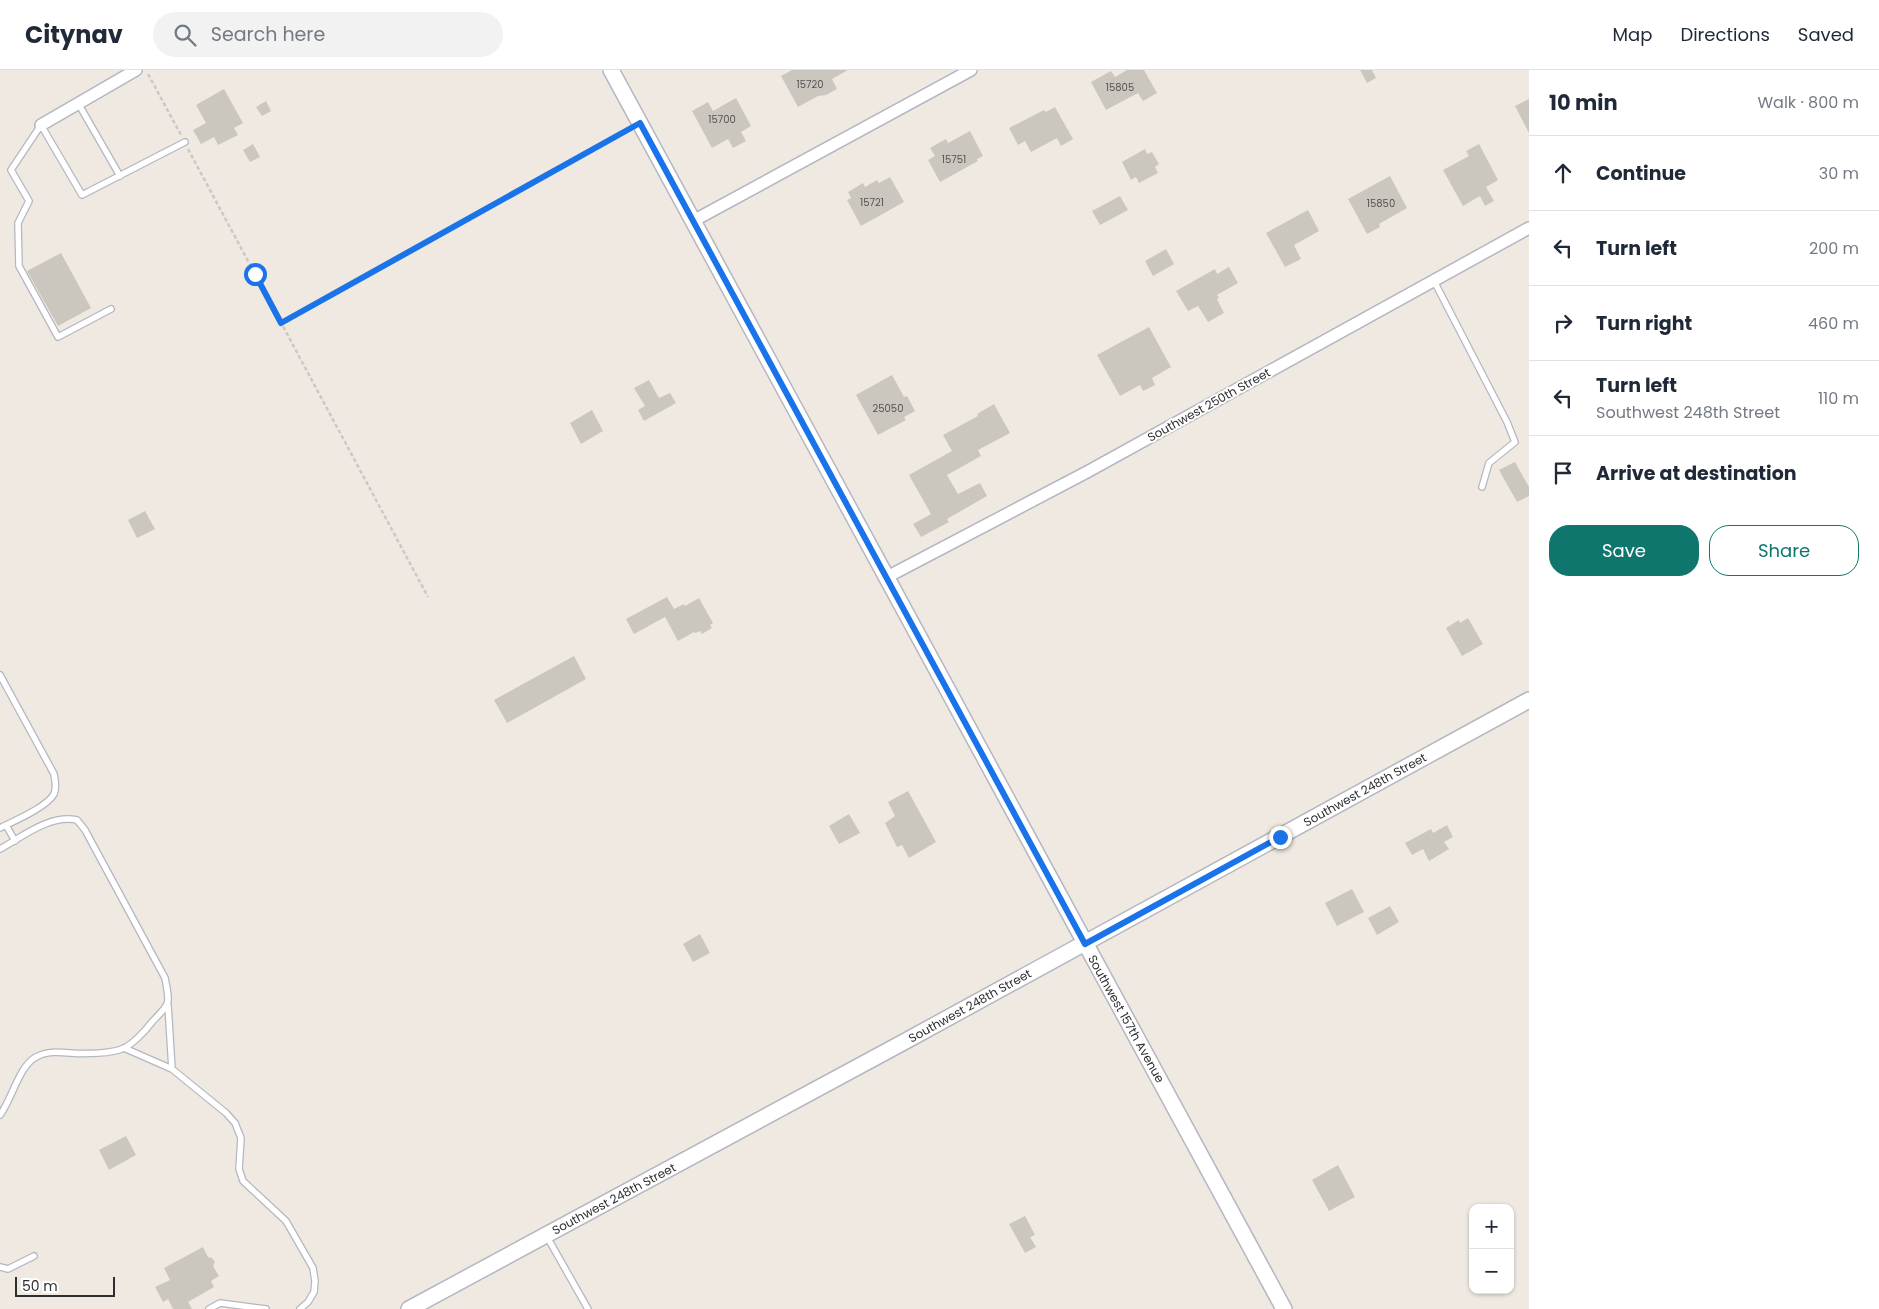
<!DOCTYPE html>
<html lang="en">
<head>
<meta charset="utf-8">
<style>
  body { margin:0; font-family:Poppins,sans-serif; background:#f2f2f3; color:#1f2937 }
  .controls { position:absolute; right:15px; bottom:15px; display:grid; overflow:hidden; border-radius:10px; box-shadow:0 1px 4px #0004 }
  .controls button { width:45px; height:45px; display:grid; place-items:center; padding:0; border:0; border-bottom:1px solid #e0e1e3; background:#fff; color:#1f2937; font:25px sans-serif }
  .scale { position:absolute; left:15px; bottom:12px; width:100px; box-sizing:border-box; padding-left:5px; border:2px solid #2e2e2e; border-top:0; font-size:14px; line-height:18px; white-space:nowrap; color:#2e2e2e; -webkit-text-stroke:4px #fff; paint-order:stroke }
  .stop { position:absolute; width:15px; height:15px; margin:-11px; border:4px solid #1a73e8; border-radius:50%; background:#fff }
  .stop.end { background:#1a73e8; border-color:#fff; box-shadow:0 1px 5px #0008 }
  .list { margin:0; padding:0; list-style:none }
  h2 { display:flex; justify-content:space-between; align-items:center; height:65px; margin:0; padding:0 20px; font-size:21px }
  h2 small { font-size:16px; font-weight:400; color:#747a83 }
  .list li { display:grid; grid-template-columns:32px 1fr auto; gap:15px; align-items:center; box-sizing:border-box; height:75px; padding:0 20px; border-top:1px solid #e0e1e3 }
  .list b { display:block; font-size:19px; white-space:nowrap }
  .list p { margin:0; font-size:16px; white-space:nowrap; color:#747a83 }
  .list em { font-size:16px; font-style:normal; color:#747a83 }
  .actions { display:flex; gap:10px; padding:15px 20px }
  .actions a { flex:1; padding:11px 0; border:1px solid #0f766e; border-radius:20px; text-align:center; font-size:18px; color:#0f766e }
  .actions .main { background:#0f766e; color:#fff }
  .icon { flex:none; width:28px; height:28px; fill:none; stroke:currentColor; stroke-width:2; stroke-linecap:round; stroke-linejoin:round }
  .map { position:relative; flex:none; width:1529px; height:1239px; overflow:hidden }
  header { display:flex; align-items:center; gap:30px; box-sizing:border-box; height:70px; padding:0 25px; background:#fff; border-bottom:1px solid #e0e1e3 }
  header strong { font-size:24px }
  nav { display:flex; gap:28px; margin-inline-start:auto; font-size:18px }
  .search { width:350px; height:45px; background:#f2f2f3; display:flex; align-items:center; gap:12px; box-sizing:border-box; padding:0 18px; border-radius:28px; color:#747a83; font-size:19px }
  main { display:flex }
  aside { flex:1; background:#fff }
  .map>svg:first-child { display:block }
  .building { fill:#cbc7bf }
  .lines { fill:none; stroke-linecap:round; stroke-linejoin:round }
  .service-casing { stroke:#b4b7c1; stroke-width:8 }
  .minor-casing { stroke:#b4b7c1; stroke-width:14 }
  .tertiary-casing { stroke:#b4b7c1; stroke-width:18 }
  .path { stroke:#c9c9c9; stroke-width:2.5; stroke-dasharray:4 2.5; stroke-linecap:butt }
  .service { stroke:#fff; stroke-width:5.5 }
  .minor { stroke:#fff; stroke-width:11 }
  .tertiary { stroke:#fff; stroke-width:15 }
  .route { stroke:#1a73e8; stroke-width:6 }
  .labels { text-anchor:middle; stroke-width:4; stroke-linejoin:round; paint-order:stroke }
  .number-label { font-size:10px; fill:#555452 }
  .street-label { font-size:12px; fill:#2e2e2e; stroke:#fff }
</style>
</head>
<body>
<header>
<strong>Citynav</strong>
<div class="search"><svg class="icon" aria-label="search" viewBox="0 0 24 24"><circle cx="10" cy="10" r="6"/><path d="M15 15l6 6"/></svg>Search here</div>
<nav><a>Map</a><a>Directions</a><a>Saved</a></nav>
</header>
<main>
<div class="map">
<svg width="1529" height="1239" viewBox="0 0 1529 1239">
  <rect width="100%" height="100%" fill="#efe9e1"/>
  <!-- building -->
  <path class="building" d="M792 0H848L832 9 837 19 826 25 818 26 798 37 781 6Z
    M1127 0H1144L1157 23 1143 31 1138 23 1106 40 1091 12 1111 1 1115 7Z
    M1360 0H1372L1376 8 1367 13Z
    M224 19 243 53 234 58 238 65 218 75 214 67 201 74 193 60 206 53 196 35Z
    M736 28 751 56 741 62 746 71 733 78 728 69 712 78 692 41 708 32 713 41Z
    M1529 29V63L1515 36Z
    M266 31 271 41 262 46 256 37Z
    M1055 37 1073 69 1061 76 1057 68 1031 82 1025 71 1018 75 1009 58 1044 40 1046 42Z
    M970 61 983 86 977 89 978 91 940 112 928 90 935 86 930 78 946 69 948 73Z
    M253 74 260 87 250 92 243 80Z
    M1479 74 1498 110 1486 117 1494 131 1485 136 1480 126 1463 136 1443 100 1469 86 1466 81Z
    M1145 79 1147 84 1152 82 1159 94 1155 97 1158 103 1139 113 1136 107 1131 110 1122 92Z
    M1390 106 1407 138 1379 154 1380 157 1367 164 1348 129Z
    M890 107 904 132 861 156 847 130 851 128 848 122 863 113 865 117 877 110 879 113Z
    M1120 126 1128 140 1100 155 1092 141Z
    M1308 140 1319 161 1294 175 1301 189 1285 197 1266 163Z
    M1166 179 1174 194 1153 206 1145 191Z
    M61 183 91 238 58 256 27 201Z
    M1229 197 1238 213 1217 225 1219 228 1217 229 1224 243 1208 252 1198 236 1188 241 1176 221 1215 199 1217 204Z
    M1149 257 1171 297 1152 308 1155 315 1143 321 1140 315 1120 326 1097 285Z
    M892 305 904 327 907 326 915 341 904 347 906 350 878 365 856 325Z
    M649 310 659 328 670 323 676 333 644 351 638 340 645 336 634 318Z
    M994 334 1010 363 978 380 981 386 947 405 958 424 980 413 987 426 947 449 949 452 921 467 913 454 931 444 909 405 952 381 943 365 978 346 977 344Z
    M592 340 603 361 581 374 570 353Z
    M1515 392 1529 417V426L1517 432 1499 400Z
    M145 441 155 459 137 468 128 450Z
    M667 527 674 539 684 534 685 536 699 528 713 553 710 555 712 558 702 564 700 561 695 563 694 562 678 571 665 547 634 564 626 549Z
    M1468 548 1483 574 1462 586 1446 558 1459 550 1460 553Z
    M574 586 586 609 507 653 494 630Z
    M908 721 936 772 909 788 902 775 897 777 885 753 895 746 888 732Z
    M849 744 860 763 839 774 829 756Z
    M1447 755 1453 767 1444 772 1449 779 1429 791 1423 779 1412 785 1405 773 1431 759 1433 763Z
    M1352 819 1364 842 1337 856 1325 833Z
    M1390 836 1399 852 1377 865 1368 848Z
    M700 864 710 883 693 892 683 874Z
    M126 1066 136 1085 109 1100 99 1080Z
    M1338 1095 1355 1127 1329 1141 1312 1110Z
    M1025 1146 1035 1165 1030 1167 1036 1177 1025 1183 1009 1154Z
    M203 1177 208 1187 212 1188 215 1192 213 1196 219 1206 211 1211 214 1217 188 1232 192 1239H173L168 1229 163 1232 155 1217 170 1210 164 1198Z"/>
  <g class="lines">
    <!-- service casing -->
    <g class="service-casing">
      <path id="service" d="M78 33 120 106
        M1434 211 1507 352 1515 372 1489 393 1482 417
        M111 239 58 267 19 196 18 153 29 131 11 100 41 55 82 125 185 72
        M0 605 54 704C55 711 57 717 54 724 47 737 14 751 0 758
        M6 755 15 771
        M0 779C22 767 50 744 77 750L85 760 165 908C170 935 171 932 152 952 146 960 133 974 124 978 112 984 84 984 70 983 59 982 47 981 36 987 19 996 12 1029 0 1045
        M168 935 172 999
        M124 978 172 999 226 1043 235 1053 241 1068 239 1099 243 1111 286 1151 313 1198 315 1211 314 1222 308 1232 300 1239
        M546 1165 588 1239
        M0 1197 8 1199 34 1186
        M209 1239 220 1233 266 1239"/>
    </g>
    <!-- minor casing -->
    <g class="minor-casing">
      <path id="minor" d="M41 55 136 0
        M693 151 971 0
        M887 507 1087 402 1529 158"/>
    </g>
    <!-- tertiary casing -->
    <g class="tertiary-casing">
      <path id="tertiary" d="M611 0 1284 1239
        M409 1239 902 973 1529 630"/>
    </g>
    <!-- path -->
    <path class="path" d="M148 4 181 65
      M188 79 428 527
      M281 253 627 60"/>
    <!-- service -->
    <use href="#service" class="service"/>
    <!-- minor -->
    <use href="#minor" class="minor"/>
    <!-- tertiary -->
    <use href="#tertiary" class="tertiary"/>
  </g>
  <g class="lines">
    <!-- route -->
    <path class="route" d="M255 204 281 253 640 53 1085 874 1280 767"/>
  </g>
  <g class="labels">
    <!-- number labels -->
    <g class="number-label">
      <text x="810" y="18">15720</text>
      <text x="1120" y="21">15805</text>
      <text x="722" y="53">15700</text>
      <text x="954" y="93">15751</text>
      <text x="872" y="136">15721</text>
      <text x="1381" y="137">15850</text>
      <text x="888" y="342">25050</text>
    </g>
    <!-- street labels -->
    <g class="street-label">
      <text transform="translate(1209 335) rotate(-29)" y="4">Southwest 250th Street</text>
      <text transform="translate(1365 720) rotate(-29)" y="4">Southwest 248th Street</text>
      <text transform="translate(970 936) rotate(-29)" y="4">Southwest 248th Street</text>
      <text transform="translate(1126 949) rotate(61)" y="4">Southwest 157th Avenue</text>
      <text transform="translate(614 1129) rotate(-28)" y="4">Southwest 248th Street</text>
    </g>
  </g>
</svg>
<div class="controls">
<button>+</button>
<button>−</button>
</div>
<div class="scale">50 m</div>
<div class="stop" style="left:255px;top:204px"></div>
<div class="stop end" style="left:1280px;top:767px"></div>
</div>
<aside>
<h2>10 min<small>Walk · 800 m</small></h2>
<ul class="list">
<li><svg class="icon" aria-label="ahead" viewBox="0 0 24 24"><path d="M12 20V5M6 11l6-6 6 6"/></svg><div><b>Continue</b></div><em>30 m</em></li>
<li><svg class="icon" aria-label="left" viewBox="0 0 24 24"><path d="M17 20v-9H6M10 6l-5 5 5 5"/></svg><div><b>Turn left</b></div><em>200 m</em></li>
<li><svg class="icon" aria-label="right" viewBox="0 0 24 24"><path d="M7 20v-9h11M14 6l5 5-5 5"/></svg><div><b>Turn right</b></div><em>460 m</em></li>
<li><svg class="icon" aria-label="left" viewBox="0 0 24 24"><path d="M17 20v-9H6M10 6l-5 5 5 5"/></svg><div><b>Turn left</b><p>Southwest 248th Street</p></div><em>110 m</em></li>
<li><svg class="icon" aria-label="arrive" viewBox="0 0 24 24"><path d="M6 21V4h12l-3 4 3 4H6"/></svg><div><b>Arrive at destination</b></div></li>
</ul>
<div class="actions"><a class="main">Save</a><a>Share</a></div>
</aside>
</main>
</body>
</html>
